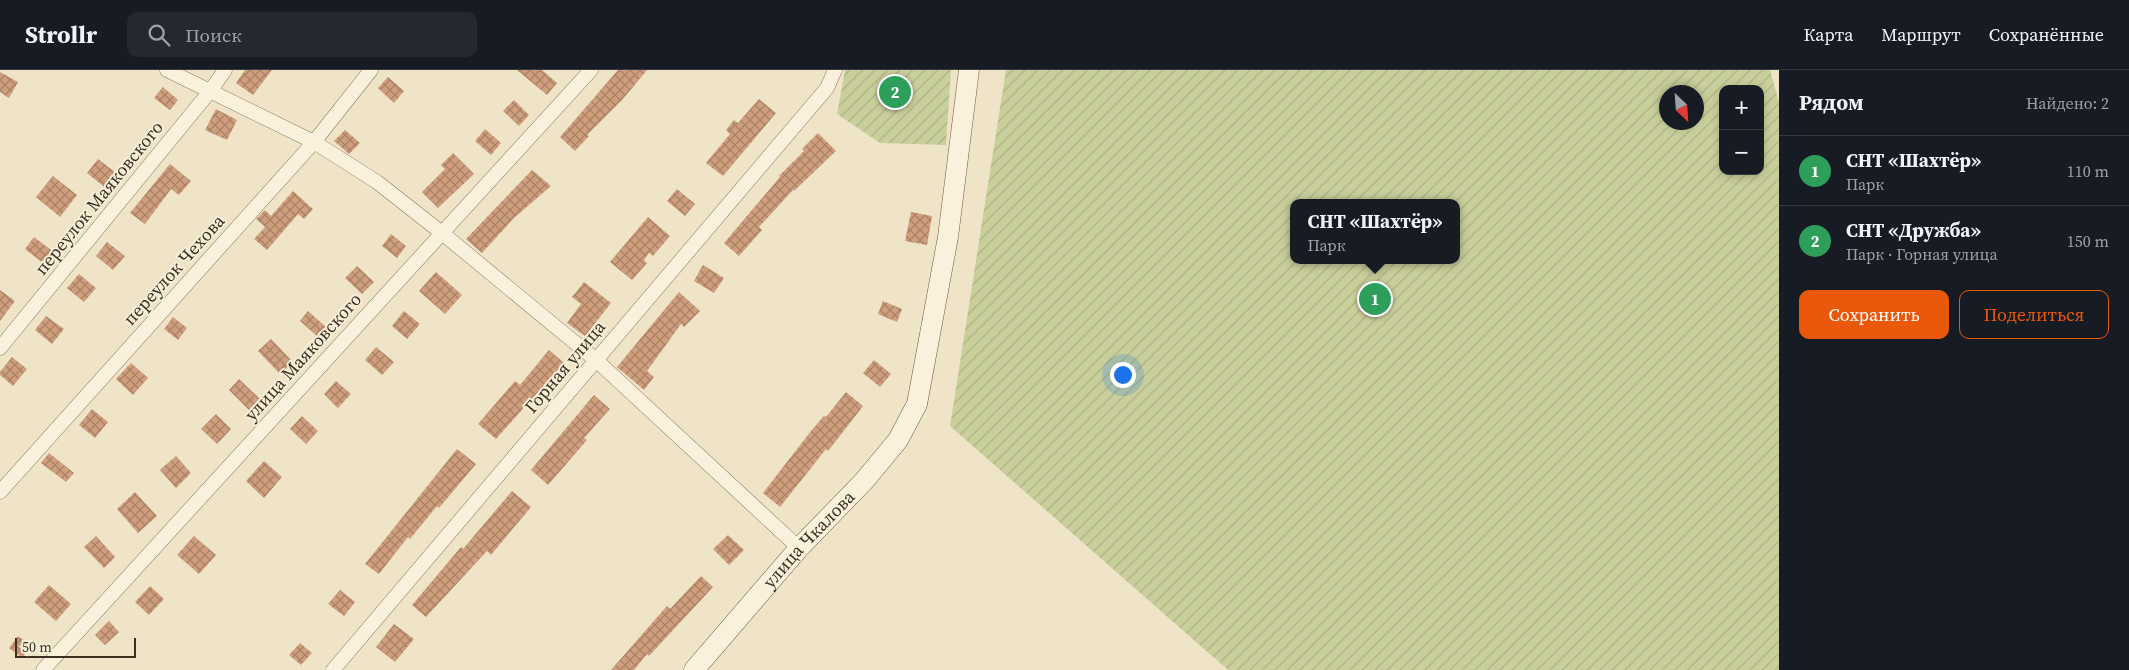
<!DOCTYPE html>
<html lang="ru">
<head>
<meta charset="utf-8">
<style>
  body { margin:0; font-family:"Source Serif 4",serif; background:#242831; color:#f1f3f6 }
  .controls { position:absolute; right:15px; top:15px; display:grid; overflow:hidden; border-radius:10px; box-shadow:0 2px 8px #0003 }
  .controls button { width:45px; height:45px; display:grid; place-items:center; padding:0; border:0; border-bottom:1px solid #363941; background:#171b24; color:#f1f3f6; font:25px sans-serif }
  .compass { position:absolute; left:1659px; top:15px; width:45px; height:45px; border-radius:50%; background:#171b24; box-shadow:0 2px 8px #0003; rotate:155deg }
  .scale { position:absolute; left:15px; bottom:12px; width:121px; box-sizing:border-box; padding-left:5px; border:2px solid #3d2e20; border-top:0; font-size:14px; line-height:18px; white-space:nowrap; color:#3d2e20; -webkit-text-stroke:4px #f7eed8; paint-order:stroke }
  .you { position:absolute; left:1122px; top:304px; width:18px; height:18px; margin:-12px; border:4px solid #fff; border-radius:50%; background:#1a73e8; box-shadow:0 0 0 8px #1a73e833 }
  .badge { display:grid; place-items:center; width:32px; height:32px; border-radius:50%; background:#ea580c; color:#fff; font-size:16px; font-weight:700 }
  .pin { position:absolute; translate:-50% -50%; border:2px solid #fff; box-shadow:0 1px 5px #0006 }
  .popup { position:absolute; left:1290px; top:129px; width:170px; height:65px; box-sizing:border-box; display:grid; place-content:center; border-radius:10px; background:#171b24; filter:drop-shadow(0 1px 4px #0005); font-size:16px; white-space:nowrap; color:#9ea1a6 }
  .popup b { font-size:19px; color:#f1f3f6 }
  .popup::after { content:''; position:absolute; left:50%; top:100%; margin-left:-10px; border:10px solid transparent; border-top-color:#171b24 }
  .list { margin:0; padding:0; list-style:none }
  h2 { display:flex; justify-content:space-between; align-items:center; height:65px; margin:0; padding:0 20px; font-size:21px }
  h2 small { font-size:16px; font-weight:400; color:#9ea1a6 }
  .list li { display:grid; grid-template-columns:32px 1fr auto; gap:15px; align-items:center; box-sizing:border-box; height:70px; padding:0 20px; border-top:1px solid #363941 }
  .list b { display:block; font-size:19px; white-space:nowrap }
  .list p { margin:0; font-size:16px; white-space:nowrap; color:#9ea1a6 }
  .list em { font-size:16px; font-style:normal; color:#9ea1a6 }
  .actions { display:flex; gap:10px; padding:15px 20px }
  .actions a { flex:1; padding:11px 0; border:1px solid #ea580c; border-radius:10px; text-align:center; font-size:18px; color:#ea580c }
  .actions .main { background:#ea580c; color:#fff }
  .icon { flex:none; width:28px; height:28px; fill:none; stroke:currentColor; stroke-width:2; stroke-linecap:round; stroke-linejoin:round }
  .map { position:relative; flex:none; width:1779px; height:600px; overflow:hidden }
  header { display:flex; align-items:center; gap:30px; box-sizing:border-box; height:70px; padding:0 25px; background:#171b24; border-bottom:1px solid #363941 }
  header strong { font-size:24px }
  nav { display:flex; gap:28px; margin-inline-start:auto; font-size:18px }
  .search { width:350px; height:45px; background:#242831; display:flex; align-items:center; gap:12px; box-sizing:border-box; padding:0 18px; border-radius:10px; color:#9ea1a6; font-size:19px }
  main { display:flex }
  aside { flex:1; background:#171b24 }
  .map>svg:first-child { display:block }
  .garden { fill:url(#garden-furrows); fill-rule:evenodd }
  .building { fill:url(#building-cross-hatch) }
  .lines { fill:none; stroke-linecap:round; stroke-linejoin:round }
  .minor-casing { stroke:#8d765c; stroke-width:15 }
  .secondary-casing { stroke:#6f573f; stroke-width:21 }
  .minor { stroke:#faf1dc; stroke-width:14 }
  .secondary { stroke:#faf1dc; stroke-width:20 }
  .labels { text-anchor:middle; stroke-width:4; stroke-linejoin:round; paint-order:stroke }
  .street-label { font-size:18px; fill:#3d2e20; stroke:#f7eed8 }
</style>
</head>
<body>
<header>
<strong>Strollr</strong>
<div class="search"><svg class="icon" aria-label="search" viewBox="0 0 24 24"><circle cx="10" cy="10" r="6"/><path d="M15 15l6 6"/></svg>Поиск</div>
<nav><a>Карта</a><a>Маршрут</a><a>Сохранённые</a></nav>
</header>
<main>
<div class="map">
<svg width="1779" height="600" viewBox="0 0 1779 600">
  <defs>
    <pattern id="garden-furrows" width="10" height="10" patternUnits="userSpaceOnUse" patternTransform="scale(1.25)"><rect width="10" height="10" fill="#c9cf9b"/><path d="M-1 1l2-2M0 10L10 0M9 11l2-2" fill="none" stroke="#aeb285"/></pattern>
    <pattern id="building-cross-hatch" width="8" height="8" patternUnits="userSpaceOnUse" patternTransform="scale(1.25)"><rect width="8" height="8" fill="#cf9f7d"/><path d="M0 0l8 8M0 8l8-8" fill="none" stroke="#a98266"/></pattern>
  </defs>
  <rect width="100%" height="100%" fill="#f0e4c8"/>
  <!-- garden -->
  <path class="garden" d="M845 0H951L946 75 880 73 837 44Z
    M1006 0H1770L1779 32V600H1228L950 356ZM1723 19H1760V101H1723ZM1666 22H1696V52H1666ZM1294 133H1456V190H1294Z"/>
  <!-- building -->
  <path class="building" d="M245 0H272L253 25 236 13Z
    M517 0H542L557 13 547 25Z
    M618 0H647L623 29 587 65 589 66 575 81 560 67Z
    M0 2 18 12 9 28 0 22Z
    M388 7 404 21 394 33 378 18Z
    M163 17 178 30 170 40 154 28Z
    M759 29 776 43 723 106 706 93 730 64 726 60 734 50 738 53Z
    M514 30 529 45 519 56 503 41Z
    M216 39 237 50 227 70 205 60Z
    M485 59 501 73 491 85 475 71Z
    M345 60 360 73 349 84 334 71Z
    M818 63 836 81 794 121 793 120 759 157 762 160 739 186 724 173 780 107 779 106 804 81 802 79Z
    M453 83 474 104 438 138 422 122 445 99 441 95Z
    M98 89 120 106 108 120 87 103Z
    M170 94 191 111 179 125 171 119 145 154 130 143Z
    M532 100 551 116 514 148 482 183 466 169Z
    M53 106 77 125 60 147 36 127Z
    M677 119 695 134 685 146 667 131Z
    M293 121 313 139 304 149 298 144 267 180 254 169 265 157 256 149 265 140 271 146Z
    M911 142 932 146 927 175 905 171Z
    M648 147 670 166 653 186 649 183 644 190 647 193 632 210 610 192Z
    M391 164 406 176 397 188 382 176Z
    M34 167 56 184 47 196 25 179Z
    M107 172 125 186 113 200 96 186Z
    M703 195 724 208 714 223 694 211Z
    M357 196 374 212 362 224 345 208Z
    M436 202 462 225 445 244 419 221Z
    M79 204 96 218 84 232 67 218Z
    M584 212 611 233 585 266 567 253 581 234 572 227Z
    M0 220 15 231 0 251Z
    M679 222 700 241 684 257 681 254 647 301 654 307 644 320 617 297Z
    M883 231 902 239 897 252 878 244Z
    M308 241 326 257 317 266 300 251Z
    M404 241 420 254 407 269 392 256Z
    M46 246 64 259 52 274 35 260Z
    M173 247 187 258 178 270 164 259Z
    M271 269 293 292 280 304 258 281Z
    M376 277 394 292 382 305 365 290Z
    M549 280 564 293 496 369 478 354 515 311 520 315Z
    M12 287 27 299 13 316 0 305V302Z
    M874 290 891 304 880 317 863 303Z
    M131 293 148 308 133 325 116 309Z
    M239 309 260 329 249 340 229 320Z
    M336 311 351 324 338 338 324 324Z
    M846 322 863 336 843 362 828 381 826 379 780 437 763 423 811 361 824 346 826 347Z
    M594 325 610 339 584 368 587 370 548 415 531 400Z
    M92 339 108 352 95 368 79 355Z
    M216 344 231 359 217 374 201 359Z
    M302 346 318 361 306 374 290 359Z
    M457 379 476 394 439 438 437 436 410 469 408 467 379 504 365 494Z
    M49 383 74 403 66 412 41 393Z
    M176 386 191 403 176 418 160 400Z
    M264 391 282 407 264 428 246 411Z
    M512 421 531 437 491 485 487 481 426 547 412 535 461 477 463 479Z
    M135 422 157 446 138 463 117 439Z
    M728 465 744 480 729 495 713 479Z
    M96 466 115 487 104 498 84 477Z
    M194 466 216 485 199 504 177 485Z
    M701 506 713 517 649 586 647 584 634 600H611L667 536 670 539Z
    M49 515 71 534 56 551 34 532Z
    M150 516 164 529 149 545 135 532Z
    M340 520 355 532 344 546 328 534Z
    M109 551 119 562 105 575 95 565Z
    M394 554 414 569 395 592 376 577Z
    M18 566 31 576 22 588 9 578Z
    M300 573 312 583 301 595 289 585Z"/>
  <g class="lines">
    <!-- minor casing -->
    <g class="minor-casing">
      <path id="minor" d="M167 0 314 72 377 112 442 163 596 290 799 478
        M0 278 211 20 225 0
        M0 422 314 72 371 0
        M43 600 591 0
        M333 600 827 18 835 0"/>
    </g>
    <!-- secondary casing -->
    <g class="secondary-casing">
      <g id="secondary">
        <path id="s1" d="M694 600 799 478 864 411 898 370 917 334 948 167 969 0"/>
      </g>
    </g>
    <!-- minor -->
    <use href="#minor" class="minor"/>
    <!-- secondary -->
    <use href="#secondary" class="secondary"/>
  </g>
  <g class="labels">
    <!-- street labels -->
    <g class="street-label">
      <text transform="translate(99 128) rotate(-51)" y="6">переулок Маяковского</text>
      <text transform="translate(174 200) rotate(-48)" y="6">переулок Чехова</text>
      <text transform="translate(303 287) rotate(-48)" y="6">улица Маяковского</text>
      <text transform="translate(565 297) rotate(-50)" y="6">Горная улица</text>
      <text dy="6" stroke="none"><textPath href="#s1" startOffset="174">улица Чкалова</textPath></text>
    </g>
  </g>
</svg>
<div class="controls">
<button>+</button>
<button>−</button>
</div>
<svg class="compass" viewBox="-18 -18 36 36"><path d="M0-13l5 13h-10z" fill="#e53935"/><path d="M0 13l5-13h-10z" fill="#9ea1a6"/></svg>
<div class="scale">50 m</div>
<div class="you"></div>
<div class="pin badge" style="left:1375px;top:229px;background:#2e9e5b">1</div>
<div class="popup"><b>СНТ «Шахтёр»</b>Парк</div>
<div class="pin badge" style="left:895px;top:22px;background:#2e9e5b">2</div>
</div>
<aside>
<h2>Рядом<small>Найдено: 2</small></h2>
<ul class="list">
<li><span class="badge" style="background:#2e9e5b">1</span><div><b>СНТ «Шахтёр»</b><p>Парк</p></div><em>110 m</em></li>
<li><span class="badge" style="background:#2e9e5b">2</span><div><b>СНТ «Дружба»</b><p>Парк · Горная улица</p></div><em>150 m</em></li>
</ul>
<div class="actions"><a class="main">Сохранить</a><a>Поделиться</a></div>
</aside>
</main>
</body>
</html>
